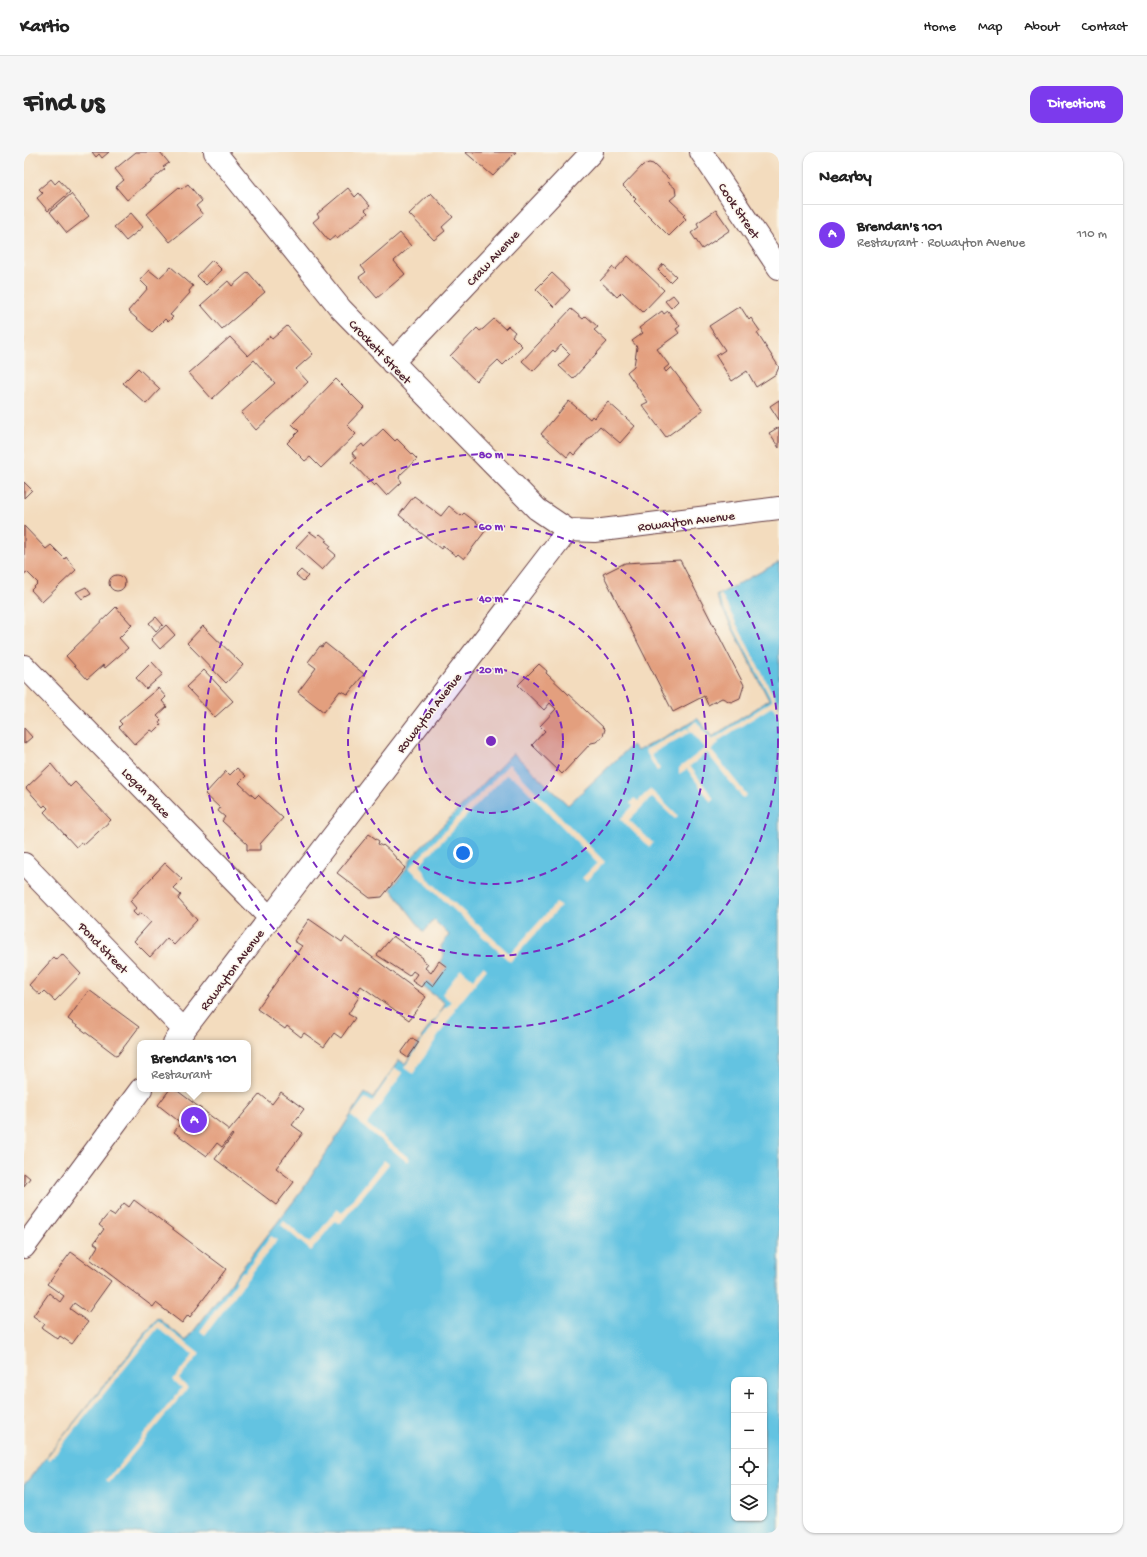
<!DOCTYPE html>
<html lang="en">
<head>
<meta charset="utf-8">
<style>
  body { margin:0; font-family:"Gochi Hand",sans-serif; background:#f6f6f6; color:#222 }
  .controls { position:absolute; right:12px; bottom:12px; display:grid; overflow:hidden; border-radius:8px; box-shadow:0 1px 3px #0004 }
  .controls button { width:36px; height:36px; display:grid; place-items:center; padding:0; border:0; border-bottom:1px solid #e0e0e0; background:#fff; color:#222; font:20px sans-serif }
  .you { position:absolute; left:439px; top:701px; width:14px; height:14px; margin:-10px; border:3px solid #fff; border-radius:50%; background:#1a73e8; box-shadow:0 0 0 6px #1a73e833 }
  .badge { display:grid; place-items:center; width:26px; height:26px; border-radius:50%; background:#7c3aed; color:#fff; font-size:13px; font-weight:700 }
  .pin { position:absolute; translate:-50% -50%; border:2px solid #fff; box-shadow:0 1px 4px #0006 }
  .popup { position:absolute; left:113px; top:888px; width:114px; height:52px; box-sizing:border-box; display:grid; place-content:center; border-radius:8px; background:#fff; filter:drop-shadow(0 1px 3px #0005); font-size:13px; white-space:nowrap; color:#767676 }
  .popup b { font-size:15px; color:#222 }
  .popup::after { content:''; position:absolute; left:50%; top:100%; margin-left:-8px; border:8px solid transparent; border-top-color:#fff }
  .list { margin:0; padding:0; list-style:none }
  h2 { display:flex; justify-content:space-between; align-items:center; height:52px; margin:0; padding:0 16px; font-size:17px }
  h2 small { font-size:13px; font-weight:400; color:#767676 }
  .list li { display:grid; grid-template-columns:26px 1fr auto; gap:12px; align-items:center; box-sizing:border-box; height:60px; padding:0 16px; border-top:1px solid #e0e0e0 }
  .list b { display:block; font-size:15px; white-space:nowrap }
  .list p { margin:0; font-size:13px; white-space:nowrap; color:#767676 }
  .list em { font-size:13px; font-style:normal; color:#767676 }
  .icon { flex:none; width:22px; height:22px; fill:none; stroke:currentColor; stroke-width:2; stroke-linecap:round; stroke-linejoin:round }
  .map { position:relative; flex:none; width:755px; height:1381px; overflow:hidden; border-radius:12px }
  header { display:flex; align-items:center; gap:24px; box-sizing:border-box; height:56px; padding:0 20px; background:#fff; border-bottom:1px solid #e0e0e0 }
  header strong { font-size:19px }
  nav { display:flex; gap:22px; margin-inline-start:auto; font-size:14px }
  .intro { display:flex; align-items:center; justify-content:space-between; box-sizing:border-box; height:96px; padding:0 24px }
  h1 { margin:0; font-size:28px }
  .button { padding:10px 18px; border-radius:12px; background:#7c3aed; color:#fff; font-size:14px; font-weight:700 }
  main { display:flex; gap:24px; padding:0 24px }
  aside { flex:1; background:#fff; border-radius:12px; box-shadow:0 1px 3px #0004 }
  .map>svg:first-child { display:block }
  .water { fill:#63c3e1; stroke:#567186; fill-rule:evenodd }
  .pier { fill:#f3dcbe }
  .building { fill:#e39f7e }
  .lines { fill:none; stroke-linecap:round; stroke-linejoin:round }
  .minor-casing { stroke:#633b41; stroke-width:24 }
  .minor { stroke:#fff; stroke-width:22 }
  .ring { fill:none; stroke:#7b2cbf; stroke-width:2; stroke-dasharray:7 5 }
  .labels { text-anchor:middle; stroke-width:3; stroke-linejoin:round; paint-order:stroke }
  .street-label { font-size:13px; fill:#4a1f2b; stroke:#fbf7ec }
  .centre { fill:#7b2cbf; stroke:#fbf7ec; stroke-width:2 }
  .ring-label { font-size:12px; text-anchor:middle; font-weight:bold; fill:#7b2cbf; stroke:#fbf7ec; stroke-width:3; stroke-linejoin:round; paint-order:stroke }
</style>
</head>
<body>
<header>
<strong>Kartio</strong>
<nav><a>Home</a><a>Map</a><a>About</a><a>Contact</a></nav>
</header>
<div class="intro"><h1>Find us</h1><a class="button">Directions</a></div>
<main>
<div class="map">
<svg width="755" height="1381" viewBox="0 0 755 1381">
  <rect width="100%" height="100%" fill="#fbf7ec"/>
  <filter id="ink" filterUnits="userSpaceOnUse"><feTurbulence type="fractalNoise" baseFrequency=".025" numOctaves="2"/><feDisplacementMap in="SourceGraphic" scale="8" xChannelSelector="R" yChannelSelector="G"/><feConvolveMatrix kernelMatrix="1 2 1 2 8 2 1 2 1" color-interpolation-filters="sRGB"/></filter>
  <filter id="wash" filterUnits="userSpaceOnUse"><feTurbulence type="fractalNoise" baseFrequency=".012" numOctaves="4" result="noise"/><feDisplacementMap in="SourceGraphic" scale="16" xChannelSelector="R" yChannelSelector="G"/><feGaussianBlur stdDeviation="0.9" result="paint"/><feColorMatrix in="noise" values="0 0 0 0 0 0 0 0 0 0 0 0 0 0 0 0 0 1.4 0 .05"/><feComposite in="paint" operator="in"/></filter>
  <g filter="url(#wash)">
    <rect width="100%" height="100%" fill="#f3dcbe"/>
    <!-- water -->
    <path class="water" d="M755 410V1381H0V1333L134 1166 162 1189 279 1037 341 941 349 946 375 908 381 912 398 887 397 886 418 858 421 851 399 835 421 802 418 800 417 794 425 783 410 768 400 780 367 737 382 718 388 705 489 601 544 653 608 593 613 599 667 571 673 566 688 585 745 548 692 444ZM710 1228H740V1366H710Z"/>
    <!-- pier -->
    <path class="pier" d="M697 442 754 552 755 567 749 554 694 589 695 591 687 598 723 643 719 646 683 601 666 614 690 647 687 650 663 617 655 622V616L681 596 664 576 672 569 688 588 748 549 694 445Z
      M663 576 667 580 627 602 636 617 633 619 621 598Z
      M485 612 581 710 562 729 558 726 573 711 493 628 482 623 396 712 403 726 486 802 532 751 537 754 486 810 385 716Z
      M626 637 654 664 651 667 628 645 605 668 629 691 625 695 596 667 609 654 606 651 610 646 614 649Z
      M459 814 463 817 430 858 431 859 389 922 380 916 420 856 424 854 427 850 418 842 437 817 449 827Z
      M371 916 379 921 343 972 386 1007 383 1010 327 964 341 946 348 950Z
      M360 1008 365 1012 316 1072 311 1069 287 1099 257 1073 260 1069 286 1091 313 1057 318 1061Z
      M247 1084 253 1088 181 1183 176 1179 213 1129 211 1128 219 1119 221 1120Z
      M134 1169 176 1202 155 1227 164 1236 85 1331 82 1329 158 1236 149 1228 169 1203 134 1176 26 1308 23 1305Z"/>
    <g id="blocks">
      <!-- building -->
      <path class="building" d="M68 0H85L78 6 75 2 72 5Z
        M112 0H136L145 11 139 15 141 17 103 48 92 35 100 28 91 17Z
        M441 0H492L469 24Z
        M625 11 629 12 646 28 644 30 651 36 652 43 646 48 661 62 659 64 662 67 645 84 610 49 612 47 599 34 619 13Z
        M27 27 31 32 35 28 46 40 24 59 13 46 19 41 15 37Z
        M164 32 178 49 172 54 179 63 146 90 123 62 155 35 157 37Z
        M324 36 331 45 335 41 346 54 341 58 344 61 313 87 311 84 305 89 289 70 295 65 293 62Z
        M407 41 429 65 418 75 421 79 410 88 385 62Z
        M47 42 65 64 43 81 26 60Z
        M692 58 706 78 678 97 667 81 675 75 673 71Z
        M107 61 119 75 102 89 90 75Z
        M376 81 387 94 370 109 381 122 353 146 335 125 342 120 337 114Z
        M604 104 640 138 619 160 598 140 593 145 576 129 589 115 591 118Z
        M188 108 198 118 182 133 173 124Z
        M639 112 652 124 646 130 634 118Z
        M147 115 169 134 165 139 166 141 146 163 149 165 144 170 141 167 128 180 104 159 124 136 116 128 125 118 135 126Z
        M224 120 241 140 198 177 177 153 204 129 208 134Z
        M528 121 546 138 530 155 512 137Z
        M649 143 654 149 647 156 641 149Z
        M716 154 725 168 727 166 736 179 733 181 755 215 752 222 732 235 723 219 708 229 692 204 701 198 685 174Z
        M547 157 559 167 562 164 574 175 570 178 583 190 549 227 535 214 546 202 537 193 531 200 529 198 509 219 498 209Z
        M638 159 640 162 644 159 656 174 652 177 655 181 633 197 645 213 640 217 642 220 647 215 679 258 642 285 618 253 624 250 603 220 610 214 613 195 608 189 619 181 615 176Z
        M470 167 481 177 484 174 491 180 488 184 498 194 479 213 474 208 452 229 426 204 453 176 456 179 459 177Z
        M263 174 289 202 272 217 284 230 232 278 217 261 251 231 230 208 188 247 165 221 206 185 224 204 246 184 248 187Z
        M114 216 136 237 122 252 99 231Z
        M312 227 340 255 323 273 332 282 297 316 286 305 281 309 263 291 275 279 268 272Z
        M755 248V268L746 254Z
        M545 249 566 267 568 264 570 266 584 250 611 274 596 291 576 274 550 303 547 300 543 305 517 282Z
        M755 275V296L745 281Z
        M359 277 371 289 373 287 393 307 376 323 375 326 378 330 363 344 352 332 350 334 327 310 332 306 328 301 338 292 340 295Z
        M0 330 8 338 0 346Z
        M390 344 417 364 425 354 437 364 440 361 462 378 440 407 434 402 432 404 419 394 417 397 375 363Z
        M0 374 22 397 27 393 41 407 42 405 52 418 18 450 7 438 14 431 3 420 0 422Z
        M286 380 293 385 296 382 303 388 301 389 307 394 305 397 312 403 298 418 272 395Z
        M656 408 720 533 716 546 707 550 698 546 684 553 680 544 649 560 579 422 601 411Z
        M277 418 284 424 279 429 272 423Z
        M85 431a8 8 0 1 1 16 0a8 8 0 1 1-16 0Z
        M62 435 67 442 58 447 52 440Z
        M92 455 108 473 95 486 104 496 81 516 79 513 63 527 42 504Z
        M132 465 139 473 132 479 125 471Z
        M142 473 151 483 136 497 127 487Z
        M179 474 219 513 202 531 163 491Z
        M301 491 340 522 324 542 316 539 300 560 274 540 292 516 284 510 296 494 298 495Z
        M128 510 139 522 122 537 112 526Z
        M515 512 523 519 522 521 581 577 579 584 572 590 567 591 538 622 508 593 521 579 516 574 532 557 526 551 520 558 494 533Z
        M180 518 209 549 191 565 162 535Z
        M134 536 142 545 138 549 143 555 133 564 137 568 135 570 137 573 130 580 127 578 111 593 95 575 98 572 95 569Z
        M0 576 8 585 0 592Z
        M27 612 46 635 51 630 87 668 60 693 57 691 52 695 20 660 24 656 21 653 19 655 2 636Z
        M213 616 222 624 215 631 231 646 234 643 259 666 236 692V698H223V692L198 669 201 665 194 659 196 656 181 642 202 619 206 623Z
        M345 682 355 689 354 692 358 694 359 693 366 699 381 716 358 745 346 746 313 721Z
        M141 711 158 727 149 736 157 743 154 747 173 768 150 793 143 786 126 805 110 789 127 770 117 761 113 764 109 760 112 756 106 749Z
        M285 767 318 790 321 785 402 845 385 868 337 834 331 842 335 845 324 862 331 866 317 886 310 881 300 895 280 881 277 885 263 874 261 877 233 857 278 794 270 789Z
        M369 784 399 806 398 808 404 812 401 816 407 821 415 809 423 815 409 834 402 828 397 835 388 829 393 822 389 819 385 824 353 803Z
        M38 802 57 822 31 849 20 839 16 843 5 833 30 805 33 808Z
        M65 838 115 875 93 904 44 867Z
        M388 886 395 890 384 906 377 901Z
        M146 937H151L204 977V980L236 942 248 952 257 940 280 957 268 973 279 981 252 1016 270 1030 252 1053 191 1007 209 983 208 982 198 995 193 991 183 1004 150 980 157 971 134 953Z
        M0 1021 6 1026 0 1034Z
        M110 1048 202 1117 166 1165 164 1163 158 1171 132 1151 129 1155 66 1107 74 1094 70 1091 80 1077 75 1073 85 1061 90 1064 100 1051 105 1055Z
        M47 1100 87 1129 64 1161 50 1151 46 1157 64 1170 48 1192 36 1184 34 1187 18 1176 21 1172 9 1164 25 1141 36 1150 40 1144 23 1132Z"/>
    </g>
  </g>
  <g filter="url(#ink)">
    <use href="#blocks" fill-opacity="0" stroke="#633b41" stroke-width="1"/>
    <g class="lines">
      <!-- minor casing -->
      <g class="minor-casing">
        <path id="minor" d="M191 0 317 157 513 357 544 378
          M677 0 755 116
          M368 211 568 0
          M0 514 246 766
          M0 712 160 878
          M150 891 544 378 570 379 755 356
          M0 1095 117 937"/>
      </g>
      <!-- minor -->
      <use href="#minor" class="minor"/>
    </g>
  </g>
  <!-- distance rings -->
  <circle cx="467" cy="589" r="72" fill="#7b2cbf" fill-opacity=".12"/>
  <g class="ring">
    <circle cx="467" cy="589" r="72"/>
    <circle cx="467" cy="589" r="143"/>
    <circle cx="467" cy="589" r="215"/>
    <circle cx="467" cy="589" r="287"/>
  </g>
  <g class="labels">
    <!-- street labels -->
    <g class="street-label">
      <text transform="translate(716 58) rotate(56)" y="5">Cook Street</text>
      <text transform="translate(468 105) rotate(-47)" y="5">Craw Avenue</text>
      <text transform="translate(357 199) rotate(46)" y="5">Crockett Street</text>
      <text transform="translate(662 368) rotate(-7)" y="5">Rowayton Avenue</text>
      <text transform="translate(404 560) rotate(-52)" y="5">Rowayton Avenue</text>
      <text transform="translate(123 640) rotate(46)" y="5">Logan Place</text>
      <text transform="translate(80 795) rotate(46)" y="5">Pond Street</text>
      <text transform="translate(207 817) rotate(-53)" y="5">Rowayton Avenue</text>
    </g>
  </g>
  <circle cx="467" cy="589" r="6" class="centre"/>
  <g class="ring-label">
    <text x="467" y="306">80 m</text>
    <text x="467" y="378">60 m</text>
    <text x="467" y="450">40 m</text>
    <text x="467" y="521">20 m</text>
  </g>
</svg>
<div class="controls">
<button>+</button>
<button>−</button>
<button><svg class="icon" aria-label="locate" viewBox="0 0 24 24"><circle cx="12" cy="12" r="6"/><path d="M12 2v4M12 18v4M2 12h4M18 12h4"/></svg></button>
<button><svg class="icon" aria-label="layers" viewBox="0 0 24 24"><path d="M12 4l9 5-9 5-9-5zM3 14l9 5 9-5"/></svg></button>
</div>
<div class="you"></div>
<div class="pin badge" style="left:170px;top:968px">A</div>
<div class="popup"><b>Brendan's 101</b>Restaurant</div>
</div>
<aside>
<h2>Nearby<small></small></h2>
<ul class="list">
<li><span class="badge">A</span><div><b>Brendan's 101</b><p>Restaurant · Rowayton Avenue</p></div><em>110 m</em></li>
</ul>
</aside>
</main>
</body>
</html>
